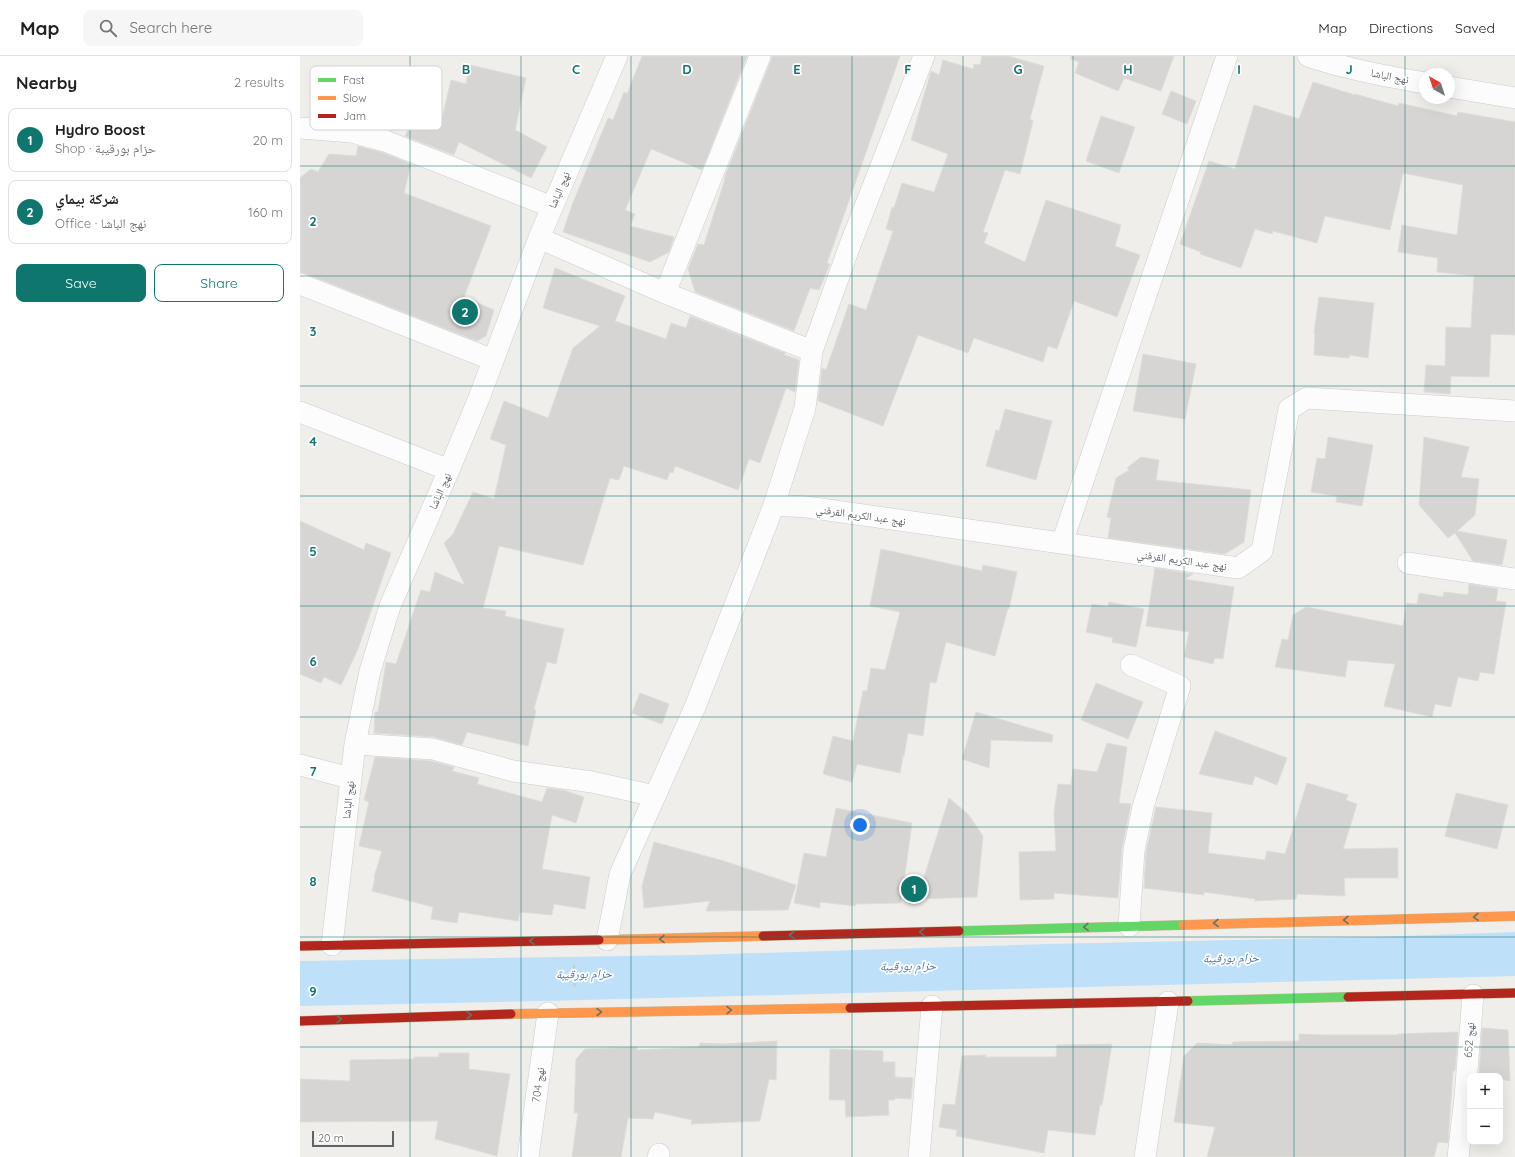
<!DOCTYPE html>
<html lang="en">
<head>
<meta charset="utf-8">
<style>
  body { margin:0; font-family:Quicksand,"Noto Naskh Arabic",sans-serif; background:#f6f6f6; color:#202124 }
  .controls { position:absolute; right:12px; bottom:12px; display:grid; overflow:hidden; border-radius:8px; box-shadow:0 4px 16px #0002 }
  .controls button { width:36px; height:36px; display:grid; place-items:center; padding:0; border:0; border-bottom:1px solid #e0e0e0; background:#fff; color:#202124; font:20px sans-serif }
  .compass { position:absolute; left:1119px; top:12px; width:36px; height:36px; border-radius:50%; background:#fff; box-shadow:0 4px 16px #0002; rotate:321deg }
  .scale { position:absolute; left:12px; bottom:10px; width:82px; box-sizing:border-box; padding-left:4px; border:2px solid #5f6368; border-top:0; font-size:11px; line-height:14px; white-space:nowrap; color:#5f6368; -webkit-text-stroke:3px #fff; paint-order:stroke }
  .you { position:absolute; left:560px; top:769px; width:14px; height:14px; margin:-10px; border:3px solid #fff; border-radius:50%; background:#1a73e8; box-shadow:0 0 0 6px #1a73e833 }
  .badge { display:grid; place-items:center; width:26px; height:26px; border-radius:50%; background:#0f766e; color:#fff; font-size:13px; font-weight:700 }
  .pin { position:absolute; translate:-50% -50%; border:2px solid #fff; box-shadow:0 1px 4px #0006 }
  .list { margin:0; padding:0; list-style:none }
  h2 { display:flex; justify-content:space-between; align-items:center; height:52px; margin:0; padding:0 16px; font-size:17px }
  h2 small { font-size:13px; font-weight:400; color:#757577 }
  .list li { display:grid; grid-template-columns:26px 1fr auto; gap:12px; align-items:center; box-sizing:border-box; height:64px; margin:0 8px 8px; padding:0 8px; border:1px solid #e0e0e0; border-radius:8px }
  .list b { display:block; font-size:15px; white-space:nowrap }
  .list p { margin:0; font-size:13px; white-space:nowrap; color:#757577 }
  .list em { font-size:13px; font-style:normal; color:#757577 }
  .actions { display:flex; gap:8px; padding:12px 16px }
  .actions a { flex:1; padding:9px 0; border:1px solid #0f766e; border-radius:8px; text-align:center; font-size:14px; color:#0f766e }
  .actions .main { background:#0f766e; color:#fff }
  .icon { flex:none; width:22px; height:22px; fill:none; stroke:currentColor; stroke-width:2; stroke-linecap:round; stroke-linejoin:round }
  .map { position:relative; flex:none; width:1215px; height:1101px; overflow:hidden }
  header { display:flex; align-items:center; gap:24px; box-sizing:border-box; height:56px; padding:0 20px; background:#fff; border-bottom:1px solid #e0e0e0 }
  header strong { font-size:19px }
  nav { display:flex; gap:22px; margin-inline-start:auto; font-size:14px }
  .search { width:280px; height:36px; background:#f6f6f6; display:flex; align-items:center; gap:10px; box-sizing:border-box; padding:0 14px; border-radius:8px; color:#757577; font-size:15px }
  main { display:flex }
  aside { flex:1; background:#fff }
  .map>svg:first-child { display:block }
  .water { fill:#bfe0f9 }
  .building { fill:#d6d5d3; stroke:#deddd9 }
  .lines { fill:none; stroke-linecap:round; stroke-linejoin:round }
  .street-casing { stroke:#cbcccc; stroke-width:22 }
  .fast-casing { stroke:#c8b996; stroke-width:10 }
  .slow-casing { stroke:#c8b996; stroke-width:10 }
  .jam-casing { stroke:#c8b996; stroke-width:10 }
  .path { stroke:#cacfcc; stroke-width:2.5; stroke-dasharray:4 2; stroke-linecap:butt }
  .street { stroke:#fdfcfc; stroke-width:21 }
  .fast { stroke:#63d668; stroke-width:9 }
  .slow { stroke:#ff974d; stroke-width:9 }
  .jam { stroke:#b3261e; stroke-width:9 }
  .oneway { stroke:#607468 }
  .grid { fill:none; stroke:#0f766e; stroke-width:1; stroke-opacity:0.55 }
  .labels { text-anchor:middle; stroke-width:3.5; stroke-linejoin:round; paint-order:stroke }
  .street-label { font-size:11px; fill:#5f6368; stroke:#fff }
  .water-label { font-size:12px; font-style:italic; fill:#4174aa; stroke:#fff }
  .key { fill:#fff; stroke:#cfd0d2; stroke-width:1 }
  .key-label { font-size:11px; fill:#5f6368 }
  .grid-label { font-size:13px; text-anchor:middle; font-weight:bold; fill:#0f766e; stroke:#fff; stroke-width:3.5; stroke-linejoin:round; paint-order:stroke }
</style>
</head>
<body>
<header>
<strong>Map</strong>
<div class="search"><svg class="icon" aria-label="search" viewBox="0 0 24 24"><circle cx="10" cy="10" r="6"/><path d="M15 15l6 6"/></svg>Search here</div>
<nav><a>Map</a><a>Directions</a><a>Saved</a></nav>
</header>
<main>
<aside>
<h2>Nearby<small>2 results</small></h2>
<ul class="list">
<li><span class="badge">1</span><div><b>Hydro Boost</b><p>Shop · حزام بورقيبة</p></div><em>20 m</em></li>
<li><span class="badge">2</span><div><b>شركة بيماي</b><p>Office · نهج الباشا</p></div><em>160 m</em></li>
</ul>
<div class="actions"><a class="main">Save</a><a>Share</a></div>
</aside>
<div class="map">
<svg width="1215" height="1101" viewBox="0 0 1215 1101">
  <rect width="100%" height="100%" fill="#efeeea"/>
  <!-- water -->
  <path class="water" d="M1215 876V920L244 945 0 950V905L394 899 748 888 1076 881Z"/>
  <!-- building -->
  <path class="building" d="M342 0H447L402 114 351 93 325 154 335 158 330 170 374 181 369 196 350 206 263 176 272 149 308 62 313 64 324 36 327 38Z
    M472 0H600L527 207 530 208 519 234 510 232 494 275 395 236 388 213 398 188 404 189 425 123H424L471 4Z
    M682 0H708L744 10 730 63 733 65 720 118 705 114 683 176 688 177 684 187 725 206 746 144 821 169 815 190 840 199 817 261 774 245 757 293 748 290 743 306 674 282 668 297 618 279 583 370 518 345 522 312 526 314 549 248 566 254 593 175 586 173 592 151 594 152 602 127 634 136 648 98 611 84 631 15 639 19 643 4 673 13 674 8 680 9Z
    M771 0H874L861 35 824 22 818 35 775 17 779 6 771 3Z
    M170 9 226 22 215 74 247 91 231 122 159 86 154 99 105 80 115 57 141 67 151 24 166 28Z
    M1013 26 1055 39V38L1098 50 1099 47 1157 60 1158 56 1215 66V279L1191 278 1189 321 1151 320 1150 338 1124 336 1126 309 1145 310 1146 271 1171 272 1174 220 1137 216 1138 202 1098 196 1102 169 1157 179 1163 129 1103 117 1090 174 1025 160 1017 187 973 175 972 178 955 173 941 212 900 198 901 196 880 188 909 105 935 113 954 49 999 63Z
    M871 35 896 45 887 68 862 58Z
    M801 60 835 71 819 117 786 105Z
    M58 90 81 96 111 108 104 137 191 170 164 241 194 254 186 280 177 285 4 217 0 216V122L11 113 18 116 29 98 56 100Z
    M255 212 325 240 315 265 366 283 371 267 386 272 390 260 485 297V299L499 304 495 336 486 332 460 407 449 403 438 434 375 410 373 417 370 416 367 424 324 410 319 424 310 422 283 509 199 490 183 552 206 555 205 560 264 573 256 608 247 606 234 653 236 654 228 690 167 676 162 689 134 681 74 677 75 656H78L86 606 96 608 121 534 130 536 135 516 165 529 144 487 153 478 173 436 194 443 206 389 190 383 204 345 248 362 273 292 300 270 243 252Z
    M1019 241 1074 247 1068 302 1050 299 1049 302 1014 299 1015 277H1014Z
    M843 298 896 308 885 363 833 355Z
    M705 353 752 365 736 424 686 410 696 374 699 375Z
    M1028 381 1073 389 1062 450 1036 446 1037 440 1011 436 1017 402 1025 403Z
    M1124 381 1169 391 1161 421 1179 423 1175 459 1157 475 1207 484 1202 509 1173 505 1155 477 1148 482 1119 449Z
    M841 401 859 404 856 424 951 434 944 486 925 498 808 482 811 462 807 461 816 422 829 414 827 412Z
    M0 465 64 494 66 487 91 497 58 593 41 629 24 621 21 627 0 618Z
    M581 493 682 515 683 509 717 516 709 553 708 552 695 600 646 586 636 627 630 626 623 680 608 677 604 700 601 699 603 701 600 717 557 708 552 726 523 718 533 680 553 685 563 635H567L571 612 585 614 600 556 570 550Z
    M855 512 893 518 885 523 934 531 923 603 915 602 913 608 884 601 889 576 846 570Z
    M1169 528 1198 533 1196 545 1206 546 1194 618 1180 616 1178 625 1158 621 1151 651 1135 648 1132 661 1084 650 1095 608 1048 604 1045 621 975 611 982 583 988 584 993 559 1006 551 1103 570 1107 547 1117 548 1119 537 1143 541 1144 536 1168 539Z
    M809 546 844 553 836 591 812 586 813 582 786 576 792 548 808 551Z
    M796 627 843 646 828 683 781 664Z
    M340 637 369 648 362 668 332 657Z
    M676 656 753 679 752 686 691 684 689 712 662 703Z
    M915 675 987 702 977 729 955 720 952 729 899 718Z
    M807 687 827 691 819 747 831 748 822 792 818 842 754 837V843L720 844 719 796 756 795 754 757 758 728 771 729 773 713 797 716Z
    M75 701 131 705 154 711 152 715 179 722 177 728 242 746 247 732 263 734 284 741 276 767 252 759 242 813 290 821 285 853 254 848 252 859 220 856 218 865 159 856 157 867 131 863 133 851 72 835 75 822 74 821 82 795 59 790 69 746 64 744Z
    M1007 727 1048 739 1046 744 1057 748 1043 793 1098 792V822H1044L1045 840 997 838 996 843 955 845V843L904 836V839L844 832 846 796 856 751 912 757 908 797 965 804 967 795 985 798Z
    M1156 737 1208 749 1197 793 1145 780Z
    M649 742 668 758 683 780 677 841 617 843Z
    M536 752 612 767 601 847 556 848 555 850 520 846V852L494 847 504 797 526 801Z
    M354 786 424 805 496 829 488 854 406 855 410 845 344 852 342 830Z
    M1182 972 1208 974 1210 1025 1200 1023V1020L1179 1019Z
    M1158 976 1155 1015H1153L1148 1087 1138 1086 1134 1101H907L915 1071 874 1066 884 1000 897 987 932 989 933 986 999 985V978L1024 979H1098V978Z
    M477 985 476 1024 469 1023 460 1065 391 1068 392 1064 355 1056 353 1063 328 1062 321 1101H272L278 1057H274L276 1003 285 993 337 991V994L399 991 400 987 422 988Z
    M812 988 802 1049H800L795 1079 748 1074 744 1097 656 1080 657 1074 639 1071 643 1048 655 1049 662 1000 686 999 685 1001H756L757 989Z
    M530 993 583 995V1006H595V1021L613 1022 611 1043 595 1042V1044H588L589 1059 546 1061 545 1044H529Z
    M139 997H169V1013L210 1018 197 1100 135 1083 138 1065 0 1066V1023L50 1025V1004L114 1003V1001H139Z"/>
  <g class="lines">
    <!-- street casing -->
    <g class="street-casing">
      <path id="street" d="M1008 0C1046 13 1086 20 1125 27
        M1149 31 1215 42
        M0 72 52 76 85 85 252 151
        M239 182 365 237 512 295
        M0 228 193 304
        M365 237 460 0
        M0 356 149 414
        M474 449 507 451 938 512 962 495 989 353 1007 342 1215 355
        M762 487 927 0
        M1108 507 1215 523
        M55 688 133 693 213 715 292 726 355 740
        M0 709 50 722
        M829 870 834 794 843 751 880 630 831 609
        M307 884 320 818 395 651 474 449 505 352 512 295 550 189 624 0
        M32 889 55 688 70 615 90 550 149 414 179 342 239 182 317 0
        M228 1101 248 957
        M358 1101 359 1098
        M619 1101 632 950
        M845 1101 868 946
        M1158 1101 1165 1041 1173 939"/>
    </g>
    <!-- fast casing -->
    <g class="fast-casing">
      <path id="fast" d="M659 875 883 869
        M888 945 1048 941"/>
    </g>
    <!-- slow casing -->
    <g class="slow-casing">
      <path id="slow" d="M883 869 1215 860
        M299 884 463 880
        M211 958 550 952"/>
    </g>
    <!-- jam casing -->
    <g class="jam-casing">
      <path id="jam" d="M463 880 659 875
        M0 890 299 884
        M1048 941 1215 937
        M550 952 888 945
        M0 965 211 958"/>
    </g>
    <!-- path -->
    <path class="path" d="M274 909 275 932"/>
    <!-- street -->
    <use href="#street" class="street"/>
    <!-- fast -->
    <use href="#fast" class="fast"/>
    <!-- slow -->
    <use href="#slow" class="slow"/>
    <!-- jam -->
    <use href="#jam" class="jam"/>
  </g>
  <!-- one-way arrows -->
  <defs><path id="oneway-chevron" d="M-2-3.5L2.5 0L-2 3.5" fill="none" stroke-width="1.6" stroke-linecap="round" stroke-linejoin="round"/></defs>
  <g class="oneway">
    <use href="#oneway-chevron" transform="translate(1176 861) rotate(178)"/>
    <use href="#oneway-chevron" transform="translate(1046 864) rotate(179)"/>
    <use href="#oneway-chevron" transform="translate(916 867) rotate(179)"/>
    <use href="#oneway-chevron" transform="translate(786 871) rotate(178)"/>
    <use href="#oneway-chevron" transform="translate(622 876) rotate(178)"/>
    <use href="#oneway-chevron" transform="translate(492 879) rotate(178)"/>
    <use href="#oneway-chevron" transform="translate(362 883) rotate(178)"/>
    <use href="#oneway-chevron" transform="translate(232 885) rotate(179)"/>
    <use href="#oneway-chevron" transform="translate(429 954) rotate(-1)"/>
    <use href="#oneway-chevron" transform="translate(299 956) rotate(-1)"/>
    <use href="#oneway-chevron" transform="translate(169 959) rotate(-2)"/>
    <use href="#oneway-chevron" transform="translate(39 963) rotate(-2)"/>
  </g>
  <!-- grid -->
  <path class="grid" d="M110 0V1101M221 0V1101M331 0V1101M442 0V1101M552 0V1101M663 0V1101M773 0V1101M884 0V1101M994 0V1101M1105 0V1101M0 110H1215M0 220H1215M0 330H1215M0 440H1215M0 550H1215M0 661H1215M0 771H1215M0 881H1215M0 991H1215"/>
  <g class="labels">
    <!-- street labels -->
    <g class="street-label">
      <text transform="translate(1090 20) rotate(11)" y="4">نهج الباشا</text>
      <text transform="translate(259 134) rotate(-67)" y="4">نهج الباشا</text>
      <text transform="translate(140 435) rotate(-66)" y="4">نهج الباشا</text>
      <text transform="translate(561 459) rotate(8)" y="4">نهج عبد الكريم القرقني</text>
      <text transform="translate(882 504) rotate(8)" y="4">نهج عبد الكريم القرقني</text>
      <text transform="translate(48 744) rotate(-84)" y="4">نهج الباشا</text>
      <text transform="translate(1169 984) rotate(-86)" y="4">نهج 652</text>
      <text transform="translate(238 1029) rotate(-82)" y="4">نهج 704</text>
    </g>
    <!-- water labels -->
    <g class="water-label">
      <text transform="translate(931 902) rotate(-1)" y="4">حزام بورقيبة</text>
      <text transform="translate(608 910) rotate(-1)" y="4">حزام بورقيبة</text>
      <text transform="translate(284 918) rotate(-1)" y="4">حزام بورقيبة</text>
    </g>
  </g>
  <!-- legend -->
  <rect x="10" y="10" width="132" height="64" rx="6" class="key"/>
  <rect x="18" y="22" width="18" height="4" fill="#63d668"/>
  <rect x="18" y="40" width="18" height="4" fill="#ff974d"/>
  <rect x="18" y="58" width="18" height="4" fill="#b3261e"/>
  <g class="key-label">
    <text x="43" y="28">Fast</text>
    <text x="43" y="46">Slow</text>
    <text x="43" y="64">Jam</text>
  </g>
  <g class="grid-label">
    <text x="166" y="18">B</text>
    <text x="276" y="18">C</text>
    <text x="387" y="18">D</text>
    <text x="497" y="18">E</text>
    <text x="608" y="18">F</text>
    <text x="718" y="18">G</text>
    <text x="828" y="18">H</text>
    <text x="939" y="18">I</text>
    <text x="1049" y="18">J</text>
    <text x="13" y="170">2</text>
    <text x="13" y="280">3</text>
    <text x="13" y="390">4</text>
    <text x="13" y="500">5</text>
    <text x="13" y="610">6</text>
    <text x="13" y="720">7</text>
    <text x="13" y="830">8</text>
    <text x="13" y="940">9</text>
  </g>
</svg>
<div class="controls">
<button>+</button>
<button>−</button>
</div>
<svg class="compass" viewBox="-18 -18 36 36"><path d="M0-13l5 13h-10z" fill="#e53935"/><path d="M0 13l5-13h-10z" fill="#757577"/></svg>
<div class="scale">20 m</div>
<div class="you"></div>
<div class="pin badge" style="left:614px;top:833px">1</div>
<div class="pin badge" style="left:165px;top:256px">2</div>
</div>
</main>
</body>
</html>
